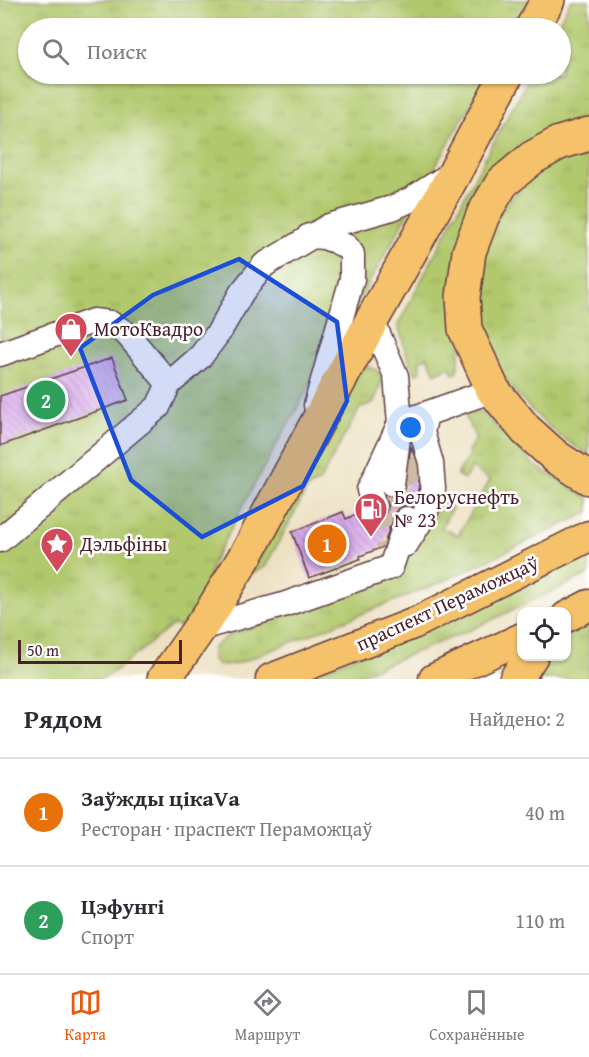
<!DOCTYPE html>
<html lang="ru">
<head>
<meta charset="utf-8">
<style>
  body { margin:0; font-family:"Gentium Book Plus",serif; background:#f7f7f7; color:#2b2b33 }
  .controls { position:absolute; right:18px; bottom:18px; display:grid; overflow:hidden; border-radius:12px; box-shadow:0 2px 4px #0004 }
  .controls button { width:54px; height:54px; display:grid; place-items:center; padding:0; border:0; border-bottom:2px solid #e1e1e2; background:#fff; color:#2b2b33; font:30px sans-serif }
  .scale { position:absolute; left:18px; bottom:15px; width:164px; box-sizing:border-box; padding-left:6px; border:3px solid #4a1f2b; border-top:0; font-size:16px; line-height:21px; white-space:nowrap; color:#4a1f2b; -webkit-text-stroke:4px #fff; paint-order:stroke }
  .you { position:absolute; left:411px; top:428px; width:21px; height:21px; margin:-15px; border:4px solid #fff; border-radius:50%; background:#1a73e8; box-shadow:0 0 0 9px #1a73e833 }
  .badge { display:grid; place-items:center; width:39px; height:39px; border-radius:50%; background:#ea580c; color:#fff; font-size:20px; font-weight:700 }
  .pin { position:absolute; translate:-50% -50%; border:3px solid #fff; box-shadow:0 2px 6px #0006 }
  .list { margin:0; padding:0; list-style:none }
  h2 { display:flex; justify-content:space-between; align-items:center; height:78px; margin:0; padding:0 24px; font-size:26px }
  h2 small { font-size:20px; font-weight:400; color:#7c7c81 }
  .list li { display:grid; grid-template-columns:39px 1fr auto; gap:18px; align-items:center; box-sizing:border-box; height:108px; padding:0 24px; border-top:2px solid #e1e1e2 }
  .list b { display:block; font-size:22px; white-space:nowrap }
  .list p { margin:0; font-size:20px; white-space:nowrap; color:#7c7c81 }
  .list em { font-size:20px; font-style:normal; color:#7c7c81 }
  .icon { flex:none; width:33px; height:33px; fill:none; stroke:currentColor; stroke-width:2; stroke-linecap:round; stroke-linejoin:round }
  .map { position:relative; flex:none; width:589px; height:679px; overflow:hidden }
  .search { position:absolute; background:#fff; box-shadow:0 2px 4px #0004; left:18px; right:18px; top:18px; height:66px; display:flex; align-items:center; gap:15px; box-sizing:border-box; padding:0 21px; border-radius:33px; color:#7c7c81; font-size:22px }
  .sheet { height:294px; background:#fff }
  nav { display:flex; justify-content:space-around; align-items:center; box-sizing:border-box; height:84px; border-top:2px solid #e1e1e2; background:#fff; font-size:16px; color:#7c7c81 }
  nav a { display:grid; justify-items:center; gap:3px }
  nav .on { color:#ea580c }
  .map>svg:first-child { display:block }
  .grass { fill:url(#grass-tufts); stroke:#7e744c; stroke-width:1.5 }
  .building { fill:url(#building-back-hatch) }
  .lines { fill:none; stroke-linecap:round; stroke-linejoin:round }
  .minor-tunnel { stroke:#ccbaa4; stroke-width:24; stroke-dasharray:24 12; stroke-linecap:butt }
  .minor-casing { stroke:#623c42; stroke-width:27 }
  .major-casing { stroke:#623c42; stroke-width:33 }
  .highway-casing { stroke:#623c42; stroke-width:36 }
  .minor { stroke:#fff; stroke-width:24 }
  .major { stroke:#f5c16b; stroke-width:30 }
  .highway { stroke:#f5c16b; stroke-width:33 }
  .marked { fill:#1d4ed8; fill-opacity:0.2; stroke:#1d4ed8; stroke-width:4.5; stroke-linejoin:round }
  .labels { text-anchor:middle; stroke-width:5; stroke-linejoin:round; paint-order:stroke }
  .poi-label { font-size:20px; fill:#4a1f2b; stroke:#fff; text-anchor:start }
  .street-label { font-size:20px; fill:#4a1f2b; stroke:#fff }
</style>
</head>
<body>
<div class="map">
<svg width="589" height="679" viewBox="0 0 589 679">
  <defs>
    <pattern id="grass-tufts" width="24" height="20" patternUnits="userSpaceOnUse" patternTransform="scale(1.5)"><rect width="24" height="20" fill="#b1c86c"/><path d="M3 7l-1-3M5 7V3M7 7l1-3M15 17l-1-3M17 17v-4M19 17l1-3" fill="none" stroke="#9aab5e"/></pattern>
    <pattern id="building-back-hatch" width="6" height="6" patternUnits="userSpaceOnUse" patternTransform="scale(1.5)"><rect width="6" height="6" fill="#d7a7ea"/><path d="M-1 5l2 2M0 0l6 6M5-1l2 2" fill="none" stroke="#b087be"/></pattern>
  </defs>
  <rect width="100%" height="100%" fill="#fff"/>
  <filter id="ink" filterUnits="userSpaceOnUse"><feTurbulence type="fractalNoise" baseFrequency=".0167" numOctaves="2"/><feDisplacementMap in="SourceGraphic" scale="12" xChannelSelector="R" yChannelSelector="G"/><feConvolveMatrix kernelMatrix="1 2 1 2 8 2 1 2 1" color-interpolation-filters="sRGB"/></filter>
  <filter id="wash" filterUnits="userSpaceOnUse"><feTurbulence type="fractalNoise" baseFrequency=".008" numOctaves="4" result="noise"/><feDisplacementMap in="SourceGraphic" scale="24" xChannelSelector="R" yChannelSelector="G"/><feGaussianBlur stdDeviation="1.35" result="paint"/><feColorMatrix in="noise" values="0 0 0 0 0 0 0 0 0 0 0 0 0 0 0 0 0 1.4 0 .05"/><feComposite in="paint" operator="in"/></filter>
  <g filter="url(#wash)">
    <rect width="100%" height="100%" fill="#ede1c2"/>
    <!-- grass -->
    <path class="grass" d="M0 0H530L514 28H28V74H488L265 465 213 562 200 607 189 629 173 625 115 671 101 679H0Z
      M571 0H589V123L484 188 457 373 453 374 450 367 435 374 428 357 419 361 421 371 416 374 407 355 398 325 487 154 531 74H560V28H556Z
      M583 151H589V454C552 436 501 384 486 346 481 331 481 311 481 296 481 278 482 259 486 241 491 218 528 176 549 164 559 159 572 155 583 151Z
      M363 365 377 370 382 381 374 402 360 408 319 482 308 488 265 567 251 574Z
      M462 409 484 414 535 466 589 498V512L444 581 239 663 225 666 217 664 212 658V649L228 635 268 622 402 565 442 502 452 508 441 528 458 535 490 480 472 468 464 479 457 475 469 455 468 451 476 439Z
      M589 553V574L470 630 349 679H300L462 612Z
      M589 617V679H526L542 657 566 656 567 633Z"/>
    <g id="blocks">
      <!-- building -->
      <path class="building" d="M112 358 128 400 0 446V396Z
        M411 446 417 466 419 487 413 506 404 505 398 508 394 514 383 547 360 556V559L309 578 292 532 343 512 346 519 361 512 365 518 371 521 379 520 384 517 388 510 386 496 391 498 398 497 404 492 406 486Z"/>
    </g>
  </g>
  <g filter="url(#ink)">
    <use href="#blocks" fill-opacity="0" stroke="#623c42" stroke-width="1.5"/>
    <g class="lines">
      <!-- minor-tunnel -->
      <path class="minor-tunnel" d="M404 461 420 492
        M392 484 407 519
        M374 507 389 544"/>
      <!-- minor casing -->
      <g class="minor-casing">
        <path id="minor" d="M309 236 324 237 335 241 347 247 352 254V279L316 405
          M372 320 396 376 400 423 392 484
          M0 354 93 321 110 323 127 334 169 384
          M374 507 369 490 400 423 493 390
          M0 540 158 407 169 384 201 356 219 332 242 292 264 265 329 226 392 208 412 199 453 173
          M406 544 425 514 433 489 431 463 422 432 426 414
          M200 628 283 605 391 567 407 519"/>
      </g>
      <!-- major casing -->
      <g class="major-casing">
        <path id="major" d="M566 617 589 605
          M271 679 415 623 589 536
          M434 679 522 638"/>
      </g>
      <!-- highway casing -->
      <g class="highway-casing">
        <path id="highway" d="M532 28 548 0
          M589 134 559 143 532 158 502 183 483 215 469 252 463 297 465 329 493 390 526 430 556 457 589 478
          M164 679 213 609 250 548 372 320 455 172 507 74
          M516 679 531 656"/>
      </g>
      <!-- minor -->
      <use href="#minor" class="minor"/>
      <!-- major -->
      <use href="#major" class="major"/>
      <!-- highway -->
      <use href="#highway" class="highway"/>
    </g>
  </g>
  <!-- marked area -->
  <path class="marked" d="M239 259 337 322 347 401 303 486 202 537 131 480 80 348 153 295Z"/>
  <!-- icons -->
  <defs>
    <g id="shop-pin" transform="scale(1.725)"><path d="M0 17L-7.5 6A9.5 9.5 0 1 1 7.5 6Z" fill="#d1495b" stroke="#fff"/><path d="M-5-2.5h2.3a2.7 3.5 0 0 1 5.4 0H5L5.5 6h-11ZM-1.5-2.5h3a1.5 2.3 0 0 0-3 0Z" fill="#fff"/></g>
    <g id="fuel-pin" transform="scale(1.725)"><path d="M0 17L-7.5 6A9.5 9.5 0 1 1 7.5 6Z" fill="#d1495b" stroke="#fff"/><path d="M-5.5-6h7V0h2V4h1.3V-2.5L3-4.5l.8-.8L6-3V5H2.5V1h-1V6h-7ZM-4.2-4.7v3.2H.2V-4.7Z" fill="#fff"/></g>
    <g id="sight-pin" transform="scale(1.725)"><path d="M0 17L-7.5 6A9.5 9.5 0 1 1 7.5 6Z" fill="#d1495b" stroke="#fff"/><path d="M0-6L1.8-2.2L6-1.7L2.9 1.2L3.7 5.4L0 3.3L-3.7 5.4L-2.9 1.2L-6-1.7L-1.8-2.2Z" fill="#fff"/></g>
  </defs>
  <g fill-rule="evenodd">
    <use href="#shop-pin" x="71" y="329"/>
    <use href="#fuel-pin" x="371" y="509"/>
    <use href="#sight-pin" x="57" y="544"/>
  </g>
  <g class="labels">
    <!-- poi labels -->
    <g class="poi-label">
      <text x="94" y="336">МотоКвадро</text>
      <text x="394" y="504">Белоруснефть<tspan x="394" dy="23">№ 23</tspan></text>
      <text x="80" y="551">Дэльфіны</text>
    </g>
    <!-- street labels -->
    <g class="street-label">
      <text transform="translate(447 603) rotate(-25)" y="7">праспект Пераможцаў</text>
    </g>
  </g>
</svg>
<div class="controls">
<button><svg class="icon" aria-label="locate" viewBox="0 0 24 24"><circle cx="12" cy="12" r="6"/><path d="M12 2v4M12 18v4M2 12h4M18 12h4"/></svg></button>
</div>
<div class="scale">50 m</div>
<div class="you"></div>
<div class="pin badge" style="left:327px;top:544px;background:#e8710a">1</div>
<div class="pin badge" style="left:46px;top:400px;background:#2e9e5b">2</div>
<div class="search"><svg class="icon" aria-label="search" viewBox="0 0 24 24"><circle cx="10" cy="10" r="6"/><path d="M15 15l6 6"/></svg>Поиск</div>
</div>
<section class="sheet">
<h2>Рядом<small>Найдено: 2</small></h2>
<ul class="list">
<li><span class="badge" style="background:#e8710a">1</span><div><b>Заўжды цікаVа</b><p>Ресторан · праспект Пераможцаў</p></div><em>40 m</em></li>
<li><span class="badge" style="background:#2e9e5b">2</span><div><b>Цэфунгі</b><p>Спорт</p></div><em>110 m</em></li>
</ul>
</section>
<nav>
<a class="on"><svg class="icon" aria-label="map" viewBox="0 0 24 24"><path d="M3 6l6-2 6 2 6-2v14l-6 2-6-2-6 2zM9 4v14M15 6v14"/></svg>Карта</a>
<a><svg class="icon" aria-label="directions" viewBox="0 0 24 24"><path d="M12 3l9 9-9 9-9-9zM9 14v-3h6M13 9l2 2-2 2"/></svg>Маршрут</a>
<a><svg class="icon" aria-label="saved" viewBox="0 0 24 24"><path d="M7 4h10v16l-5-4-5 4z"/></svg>Сохранённые</a>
</nav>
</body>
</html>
